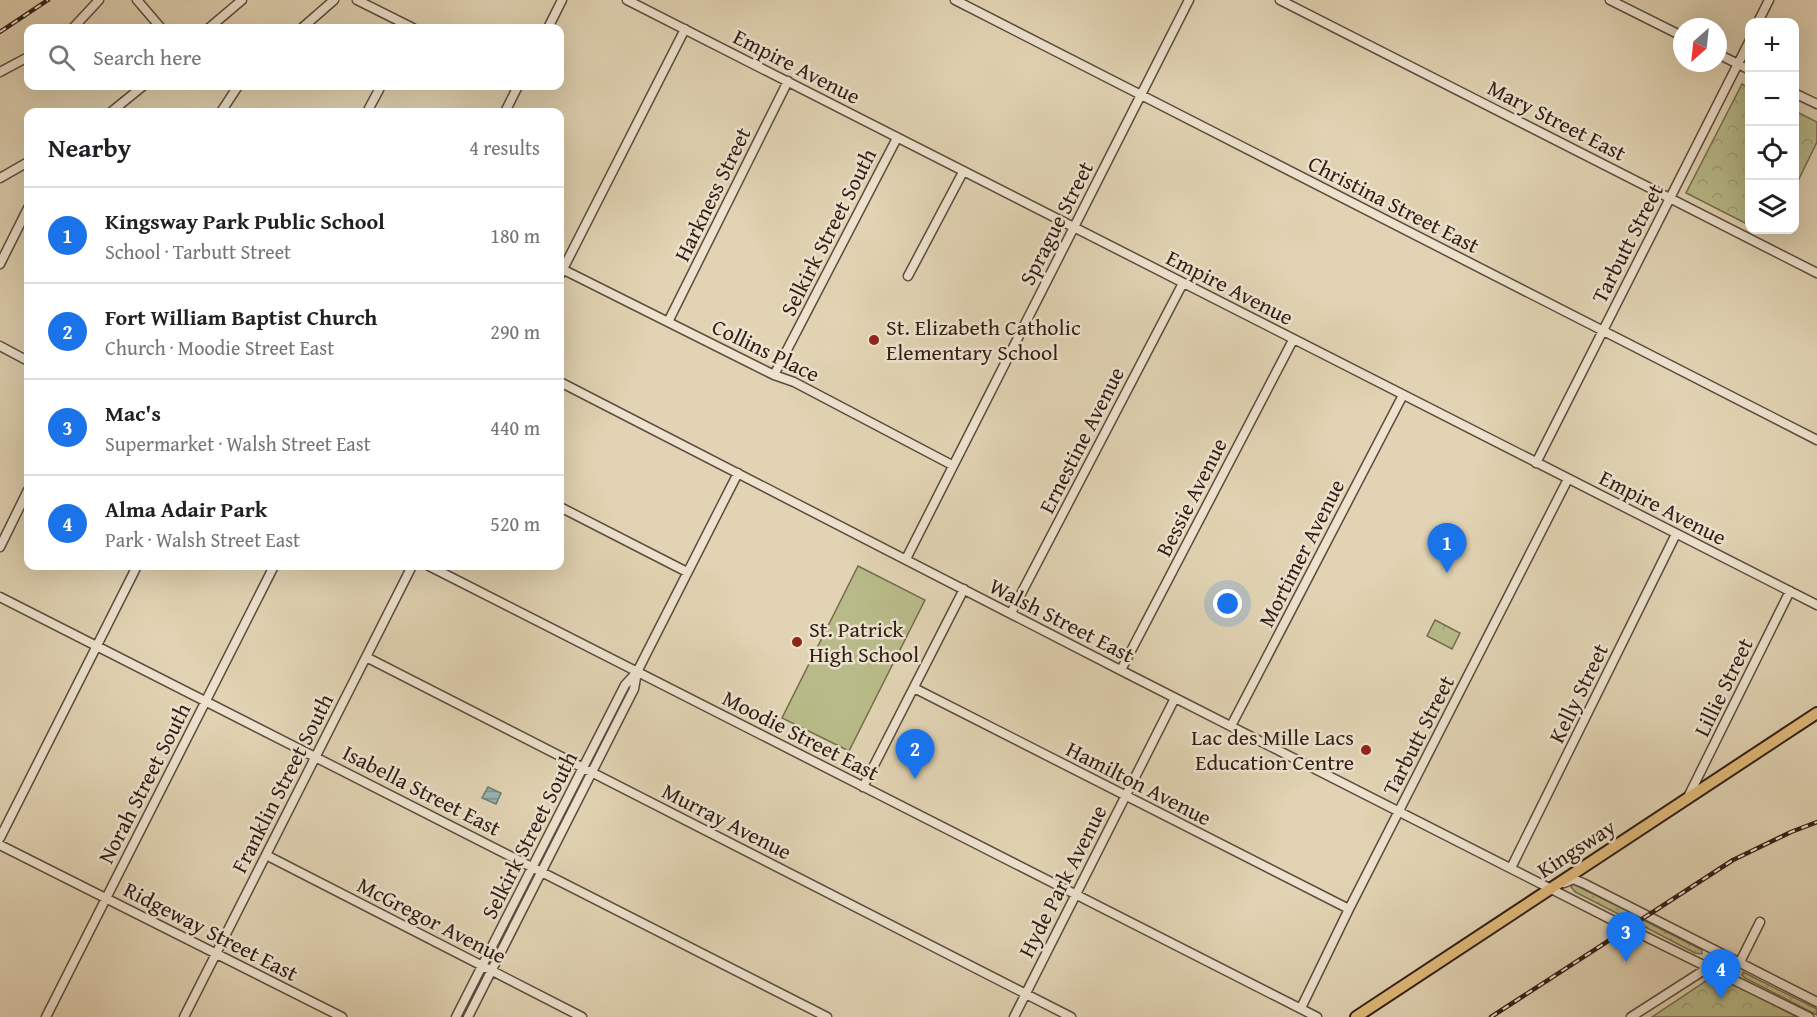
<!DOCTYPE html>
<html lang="en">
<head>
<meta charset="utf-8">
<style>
  body { margin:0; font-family:"Gentium Book Plus",serif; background:#f2f2f2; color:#202124 }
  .controls { position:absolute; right:18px; top:18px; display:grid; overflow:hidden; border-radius:12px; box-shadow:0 6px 24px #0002 }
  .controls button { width:54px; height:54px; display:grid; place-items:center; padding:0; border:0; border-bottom:2px solid #e0e0e0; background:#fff; color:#202124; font:30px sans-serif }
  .compass { position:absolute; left:1673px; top:18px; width:54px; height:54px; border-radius:50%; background:#fff; box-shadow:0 6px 24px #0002; rotate:207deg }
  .you { position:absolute; left:1228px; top:604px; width:21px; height:21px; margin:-15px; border:4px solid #fff; border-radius:50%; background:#1a73e8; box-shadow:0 0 0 9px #1a73e833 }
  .badge { display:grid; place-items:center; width:39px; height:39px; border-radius:50%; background:#1a73e8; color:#fff; font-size:20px; font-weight:700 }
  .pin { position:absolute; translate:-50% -50px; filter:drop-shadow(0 2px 3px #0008) }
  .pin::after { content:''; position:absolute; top:32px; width:21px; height:18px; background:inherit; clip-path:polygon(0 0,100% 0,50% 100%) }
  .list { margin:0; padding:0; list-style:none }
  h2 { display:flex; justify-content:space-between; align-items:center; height:78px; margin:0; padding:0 24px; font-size:26px }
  h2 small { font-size:20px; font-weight:400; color:#757577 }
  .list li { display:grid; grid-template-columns:39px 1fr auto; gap:18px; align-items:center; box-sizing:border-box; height:96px; padding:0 24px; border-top:2px solid #e0e0e0 }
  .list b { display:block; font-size:22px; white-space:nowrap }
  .list p { margin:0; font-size:20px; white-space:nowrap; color:#757577 }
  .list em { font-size:20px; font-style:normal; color:#757577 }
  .icon { flex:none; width:33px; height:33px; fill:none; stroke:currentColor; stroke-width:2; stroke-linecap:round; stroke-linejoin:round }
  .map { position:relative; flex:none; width:1817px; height:1017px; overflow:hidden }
  .search { position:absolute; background:#fff; box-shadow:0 6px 24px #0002; left:24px; top:24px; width:540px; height:66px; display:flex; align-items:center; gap:15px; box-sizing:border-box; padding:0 21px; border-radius:12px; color:#757577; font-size:22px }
  .panel { position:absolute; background:#fff; box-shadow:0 6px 24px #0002; left:24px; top:108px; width:540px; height:462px; border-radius:12px }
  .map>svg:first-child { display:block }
  .grass { fill:url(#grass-dots); stroke:#756c50; stroke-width:1.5 }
  .forest { fill:url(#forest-crowns); stroke:#756c50; stroke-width:1.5 }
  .garden { fill:#b8bb89; stroke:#756c50; stroke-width:1.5 }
  .water { fill:url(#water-rules); stroke:#6d7a74; stroke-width:1.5 }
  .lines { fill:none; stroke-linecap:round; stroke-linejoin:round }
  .minor-casing { stroke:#5e4b3d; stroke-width:11 }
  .major-casing { stroke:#321e16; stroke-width:14 }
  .minor { stroke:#ece2ce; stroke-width:8 }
  .major { stroke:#e0ba7a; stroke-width:10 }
  .rail-casing { stroke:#321e16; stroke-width:4.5 }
  .rail { stroke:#ece2ce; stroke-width:2; stroke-dasharray:7; stroke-linecap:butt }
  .poi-dot { fill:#8f2418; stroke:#ece2ce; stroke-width:2 }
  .labels { text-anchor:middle; stroke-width:5; stroke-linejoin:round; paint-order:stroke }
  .street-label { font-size:22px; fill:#321e16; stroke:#ece2ce }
  .poi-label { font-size:22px; fill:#321e16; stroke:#ece2ce; text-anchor:start }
</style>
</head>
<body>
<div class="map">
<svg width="1817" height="1017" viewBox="0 0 1817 1017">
  <defs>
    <pattern id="grass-dots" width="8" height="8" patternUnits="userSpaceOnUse" patternTransform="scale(1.5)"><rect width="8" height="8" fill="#b8bb89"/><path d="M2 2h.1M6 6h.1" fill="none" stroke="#9fa076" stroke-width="1.8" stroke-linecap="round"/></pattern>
    <pattern id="forest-crowns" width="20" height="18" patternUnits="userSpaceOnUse" patternTransform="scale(1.5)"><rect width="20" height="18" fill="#b8bb89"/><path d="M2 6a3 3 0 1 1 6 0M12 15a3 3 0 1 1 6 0" fill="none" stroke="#9fa076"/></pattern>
    <pattern id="water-rules" width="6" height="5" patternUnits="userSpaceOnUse" patternTransform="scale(1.5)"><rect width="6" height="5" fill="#95b7b2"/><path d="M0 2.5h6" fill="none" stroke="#7a9490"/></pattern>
  </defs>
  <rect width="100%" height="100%" fill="#e1d3b3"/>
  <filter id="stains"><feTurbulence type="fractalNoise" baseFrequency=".00333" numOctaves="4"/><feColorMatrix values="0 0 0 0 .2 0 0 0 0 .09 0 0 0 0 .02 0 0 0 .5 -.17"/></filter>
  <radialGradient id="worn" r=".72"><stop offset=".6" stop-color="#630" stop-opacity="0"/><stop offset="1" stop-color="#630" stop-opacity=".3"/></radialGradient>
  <!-- grass -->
  <path class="grass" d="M582 779 584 780 545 855 543 854Z
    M528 884 530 886 496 954H494Z
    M1573 884 1634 914V918L1628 919 1575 892 1571 887Z
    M1642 921H1645L1702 950V954L1695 953 1643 926 1641 923Z
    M1743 972 1817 1009V1015L1745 978 1742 975Z"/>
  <!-- forest -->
  <path class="forest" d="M1742 84 1749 88V225L1686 193Z
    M1795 111 1817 122V142L1795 187Z
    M1435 620 1460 633 1452 649 1427 636Z
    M1719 977 1797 1017H1652L1706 981Z"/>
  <!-- garden -->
  <path class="garden" d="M858 566 925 600 849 751 782 718Z"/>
  <!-- water -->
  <path class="water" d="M488 787 501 793 496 804 482 798Z"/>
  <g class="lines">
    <!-- minor casing -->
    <g class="minor-casing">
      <path id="minor" d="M137 0 161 28
        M357 0 413 28
        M627 0 1817 605
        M955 0 1817 440
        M1280 0 1817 273
        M1610 0 1682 36
        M1758 22 1769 0
        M73 28 99 0
        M209 28 242 0
        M302 28 334 0
        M548 28 562 0
        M1718 54 1750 70
        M0 72 28 57
        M1794 93 1817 104
        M111 112 143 86
        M221 112 238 86
        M367 112 381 86
        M505 112 518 86
        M0 178 28 162
        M0 264 28 208
        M562 269 774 375 794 382 952 465
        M560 275 685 29
        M908 276 963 172
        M668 322 788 81
        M0 346 28 361
        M774 375 897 138
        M560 382 1128 674 1628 928 1809 1017
        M1536 463 1750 40
        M560 507 687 572
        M0 547 28 490
        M906 559 1189 0
        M429 566 1317 1017
        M0 597 827 1017
        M1011 613 1183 283
        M366 657 1071 1017
        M1121 670 1293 340
        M914 688 1349 909
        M1231 726 1403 395
        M863 787 964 589
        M1688 797 1790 591
        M0 838 137 566
        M0 845 342 1017
        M266 855 582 1017
        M1511 868 1676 534
        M1564 883 1573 879 1583 883 1817 1002
        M1301 1008 1349 909 1568 479
        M46 1017 274 566
        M184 1017 412 566
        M456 1017 625 685 637 672
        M468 1017 634 689 637 672 738 473
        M1014 1017 1175 698
        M1631 1017 1709 967 1740 962 1760 922"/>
    </g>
    <!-- major casing -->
    <g class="major-casing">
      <path id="major" d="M1356 1017 1817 713"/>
    </g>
    <!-- minor -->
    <use href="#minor" class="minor"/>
    <!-- major -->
    <use href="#major" class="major"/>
    <!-- rail casing -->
    <g class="rail-casing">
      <path id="rail" d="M0 32 48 0
        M1491 1017 1733 860 1791 832 1817 822"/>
    </g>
    <!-- rail -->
    <use href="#rail" class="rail"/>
  </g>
  <!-- markers -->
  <g class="poi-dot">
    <circle cx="874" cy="340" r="6"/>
    <circle cx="797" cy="642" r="6"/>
    <circle cx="1366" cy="750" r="6"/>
  </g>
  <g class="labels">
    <!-- street labels -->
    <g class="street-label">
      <text transform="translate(797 66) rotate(27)" y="8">Empire Avenue</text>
      <text transform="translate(1557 120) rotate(27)" y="8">Mary Street East</text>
      <text transform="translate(712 194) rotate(-64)" y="8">Harkness Street</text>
      <text transform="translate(1394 204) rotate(27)" y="8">Christina Street East</text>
      <text transform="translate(1056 223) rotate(-63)" y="8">Sprague Street</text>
      <text transform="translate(828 232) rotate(-63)" y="8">Selkirk Street South</text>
      <text transform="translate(1627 243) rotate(-63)" y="8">Tarbutt Street</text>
      <text transform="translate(1230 287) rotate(27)" y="8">Empire Avenue</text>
      <text transform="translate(766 350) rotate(26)" y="8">Collins Place</text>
      <text transform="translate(1081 440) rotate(-63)" y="8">Ernestine Avenue</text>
      <text transform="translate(1191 497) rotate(-63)" y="8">Bessie Avenue</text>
      <text transform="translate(1663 507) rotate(27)" y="8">Empire Avenue</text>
      <text transform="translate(1301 553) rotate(-63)" y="8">Mortimer Avenue</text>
      <text transform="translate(1062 620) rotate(27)" y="8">Walsh Street East</text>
      <text transform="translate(1723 687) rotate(-64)" y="8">Lillie Street</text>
      <text transform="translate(1578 693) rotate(-64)" y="8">Kelly Street</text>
      <text transform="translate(801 735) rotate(27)" y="8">Moodie Street East</text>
      <text transform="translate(1418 735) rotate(-63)" y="8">Tarbutt Street</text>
      <text transform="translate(144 783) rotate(-63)" y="8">Norah Street South</text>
      <text transform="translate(282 783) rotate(-63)" y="8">Franklin Street South</text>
      <text transform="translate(1139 783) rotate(27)" y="8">Hamilton Avenue</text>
      <text transform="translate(422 790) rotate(27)" y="8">Isabella Street East</text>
      <text transform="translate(727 821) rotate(27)" y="8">Murray Avenue</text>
      <text transform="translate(529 835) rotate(-63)" y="8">Selkirk Street South</text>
      <text transform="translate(1576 848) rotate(-33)" y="8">Kingsway</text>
      <text transform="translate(1062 881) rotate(-63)" y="8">Hyde Park Avenue</text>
      <text transform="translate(432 920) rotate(27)" y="8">McGregor Avenue</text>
      <text transform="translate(211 931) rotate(27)" y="8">Ridgeway Street East</text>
    </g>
    <!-- poi labels -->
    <g class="poi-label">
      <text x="886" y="335">St. Elizabeth Catholic<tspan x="886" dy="25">Elementary School</tspan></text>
      <text x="809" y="637">St. Patrick<tspan x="809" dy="25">High School</tspan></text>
      <text x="1354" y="745" text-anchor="end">Lac des Mille Lacs<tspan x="1354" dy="25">Education Centre</tspan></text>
    </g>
  </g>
  <rect width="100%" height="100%" filter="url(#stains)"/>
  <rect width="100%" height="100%" fill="url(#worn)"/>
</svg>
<div class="controls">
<button>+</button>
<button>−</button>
<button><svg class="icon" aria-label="locate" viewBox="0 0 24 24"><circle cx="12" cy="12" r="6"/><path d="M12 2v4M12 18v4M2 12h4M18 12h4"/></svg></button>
<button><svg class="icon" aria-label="layers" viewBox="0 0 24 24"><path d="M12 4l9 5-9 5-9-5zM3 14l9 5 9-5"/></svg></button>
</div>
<svg class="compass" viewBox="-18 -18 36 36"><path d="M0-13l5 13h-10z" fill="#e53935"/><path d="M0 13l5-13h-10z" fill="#757577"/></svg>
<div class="you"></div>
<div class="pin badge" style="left:1447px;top:573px">1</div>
<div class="pin badge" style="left:915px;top:779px">2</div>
<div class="pin badge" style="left:1626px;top:962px">3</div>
<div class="pin badge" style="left:1721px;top:999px">4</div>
<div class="search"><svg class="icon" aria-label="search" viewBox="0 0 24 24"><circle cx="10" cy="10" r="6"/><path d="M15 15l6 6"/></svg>Search here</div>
<section class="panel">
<h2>Nearby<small>4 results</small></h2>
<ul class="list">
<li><span class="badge">1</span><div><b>Kingsway Park Public School</b><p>School · Tarbutt Street</p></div><em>180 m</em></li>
<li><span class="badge">2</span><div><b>Fort William Baptist Church</b><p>Church · Moodie Street East</p></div><em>290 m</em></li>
<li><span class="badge">3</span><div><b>Mac's</b><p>Supermarket · Walsh Street East</p></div><em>440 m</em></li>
<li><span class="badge">4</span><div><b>Alma Adair Park</b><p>Park · Walsh Street East</p></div><em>520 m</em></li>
</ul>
</section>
</div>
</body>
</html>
